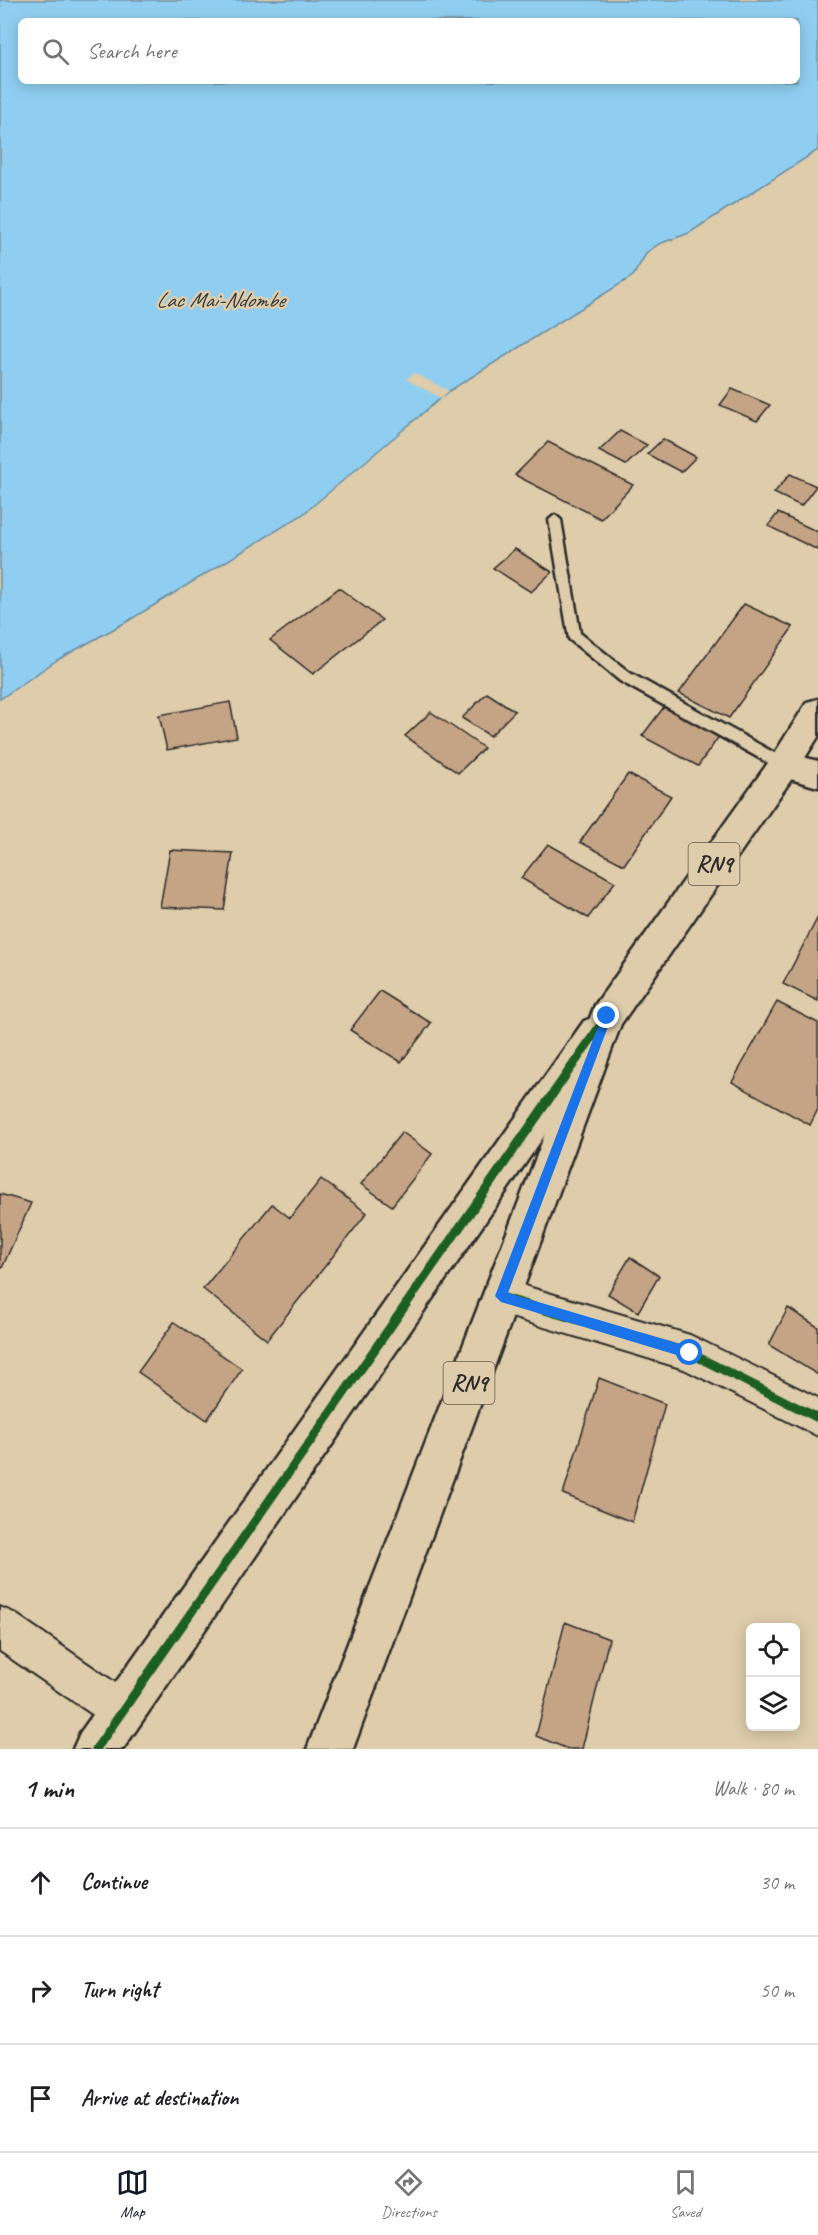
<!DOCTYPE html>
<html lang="en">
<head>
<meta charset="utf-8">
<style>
  body { margin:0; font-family:Caveat,sans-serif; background:#f6f6f6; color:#202124 }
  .controls { position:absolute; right:18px; bottom:18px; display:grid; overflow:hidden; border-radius:9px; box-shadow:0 3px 15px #0003 }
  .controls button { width:54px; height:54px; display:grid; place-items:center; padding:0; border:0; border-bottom:2px solid #e0e0e0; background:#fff; color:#202124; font:30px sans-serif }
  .stop { position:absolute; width:18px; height:18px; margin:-14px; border:4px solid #1a73e8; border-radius:50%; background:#fff }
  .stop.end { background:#1a73e8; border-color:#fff; box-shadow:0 2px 6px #0008 }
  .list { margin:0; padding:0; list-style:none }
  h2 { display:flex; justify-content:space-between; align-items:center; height:78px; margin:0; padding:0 24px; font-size:26px }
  h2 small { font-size:20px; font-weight:400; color:#757577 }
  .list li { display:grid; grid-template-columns:39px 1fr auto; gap:18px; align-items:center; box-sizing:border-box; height:108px; padding:0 24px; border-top:2px solid #e0e0e0 }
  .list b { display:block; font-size:22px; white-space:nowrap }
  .list em { font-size:20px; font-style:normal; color:#757577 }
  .icon { flex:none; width:33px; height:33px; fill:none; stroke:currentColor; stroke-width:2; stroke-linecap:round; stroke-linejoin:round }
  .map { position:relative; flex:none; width:818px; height:1749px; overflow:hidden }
  .search { position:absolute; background:#fff; box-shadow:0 3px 15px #0003; left:18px; right:18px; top:18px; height:66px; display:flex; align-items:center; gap:15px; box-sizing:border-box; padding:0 21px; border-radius:9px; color:#757577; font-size:22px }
  .sheet { height:402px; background:#fff }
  nav { display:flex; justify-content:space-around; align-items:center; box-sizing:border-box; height:84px; border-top:2px solid #e0e0e0; background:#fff; font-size:16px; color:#757577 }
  nav a { display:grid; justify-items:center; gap:3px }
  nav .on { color:#111827 }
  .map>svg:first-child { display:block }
  .water { fill:#90cef1; stroke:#688da2; stroke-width:1.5; fill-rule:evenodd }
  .pier { fill:#deccaa }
  .building { fill:#c5a485; stroke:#2b2b2b; stroke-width:1.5 }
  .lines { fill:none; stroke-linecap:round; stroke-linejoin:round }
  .service-casing { stroke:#2b2b2b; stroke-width:5 }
  .minor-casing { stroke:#2b2b2b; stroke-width:4 }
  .tertiary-casing { stroke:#2b2b2b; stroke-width:5 }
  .primary-casing { stroke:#2b2b2b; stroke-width:5 }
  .service { fill:#deccaa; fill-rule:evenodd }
  .minor { fill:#deccaa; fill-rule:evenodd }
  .tertiary { fill:#deccaa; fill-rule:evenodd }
  .primary { fill:#deccaa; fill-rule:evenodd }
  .cycleway-casing { stroke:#deccaa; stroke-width:13 }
  .cycleway { stroke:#1b5e20; stroke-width:9 }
  .route { fill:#1a73e8 }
  .labels { text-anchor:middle; stroke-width:5; stroke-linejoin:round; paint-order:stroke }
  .far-water-label { font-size:22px; font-style:italic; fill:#353b3f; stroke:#deccaa }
  .shield { fill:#deccaa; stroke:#615b51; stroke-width:1.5 }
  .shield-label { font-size:24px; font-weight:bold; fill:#2b2b2b }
</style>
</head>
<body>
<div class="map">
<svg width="818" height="1749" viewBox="0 0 818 1749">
  <rect width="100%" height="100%" fill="#deccaa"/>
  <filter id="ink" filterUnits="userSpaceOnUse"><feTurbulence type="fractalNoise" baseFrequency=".0167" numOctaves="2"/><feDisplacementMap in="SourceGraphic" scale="12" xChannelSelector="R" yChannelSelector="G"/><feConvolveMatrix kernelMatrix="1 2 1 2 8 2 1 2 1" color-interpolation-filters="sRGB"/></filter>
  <g filter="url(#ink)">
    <!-- water -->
    <path class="water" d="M0 0H818V150L689 233 659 244 647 252 633 276 449 391 302 515 128 621 57 660 0 699ZM21 21H797V81H21Z"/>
    <!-- pier -->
    <path class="pier" d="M414 373 449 391 441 398 406 379Z"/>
    <!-- building -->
    <path class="building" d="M732 389 770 405 757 421 720 405Z
      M620 431 647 445 626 465 599 451Z
      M663 439 696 457 681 472 647 454Z
      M548 442 633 485 601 519 515 475Z
      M790 474 816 486 801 506 774 493Z
      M778 513 818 532V550L768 526Z
      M515 549 552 572 531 592 493 568Z
      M339 588 382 620 313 674 270 640Z
      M744 604 793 627 729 718 679 693Z
      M487 693 515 711 490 736 462 718Z
      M230 702 237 737 167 750 159 715Z
      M664 707 720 735 698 766 642 736Z
      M431 712 484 748 458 773 405 736Z
      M628 774 671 796 624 865 580 842Z
      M548 844 615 882 588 918 521 878Z
      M170 850 233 853 224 910 160 907Z
      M818 917V1001L783 984Z
      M380 991 431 1023 401 1062 350 1030Z
      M777 1002 818 1023V1109L810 1125 732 1082Z
      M402 1132 432 1154 392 1206 361 1184Z
      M321 1179 367 1213 267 1340 203 1289 272 1204 290 1218Z
      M0 1194 31 1203 2 1268 0 1267Z
      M630 1257 659 1276 638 1312 608 1294Z
      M788 1308 818 1327V1375L769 1345Z
      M174 1322 242 1369 207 1420 138 1372Z
      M599 1378 665 1404 632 1522 563 1494Z
      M565 1622 609 1639 582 1749H568L536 1736Z"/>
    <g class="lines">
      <!-- service casing -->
      <g class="service-casing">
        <path id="service" d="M555 515 561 520 580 633 630 673 789 761 791 765 789 769H779L620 681 569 639 549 520Z"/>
      </g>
      <!-- minor casing -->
      <g class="minor-casing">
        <path id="minor" d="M501 1279 690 1335 818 1398V1436L684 1369 488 1310 483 1297 488 1284Z
          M0 1607 14 1613 136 1697 142 1711 136 1725 122 1731 108 1725 0 1651Z"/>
      </g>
      <!-- tertiary casing -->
      <g class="tertiary-casing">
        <path id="tertiary" d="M784 752 818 761V787L773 774 768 765 773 756Z
          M596 1016 608 1021 614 1032 608 1043 123 1749H73L80 1733 584 1021Z"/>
      </g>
      <!-- primary casing -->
      <g class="primary-casing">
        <path id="primary" d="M818 699V737L795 774 621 1024 353 1749H307L595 1005 773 756 807 702Z"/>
      </g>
      <!-- service -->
      <use href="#service" class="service"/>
      <!-- minor -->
      <use href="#minor" class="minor"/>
      <!-- tertiary -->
      <use href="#tertiary" class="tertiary"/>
      <!-- primary -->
      <use href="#primary" class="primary"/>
      <!-- cycleway casing -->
      <g class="cycleway-casing">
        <path id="cycleway" d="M501 1297 690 1353 818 1418
          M96 1749 607 1016"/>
      </g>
      <!-- cycleway -->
      <use href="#cycleway" class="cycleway"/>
    </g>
  </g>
  <!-- route -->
  <path class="route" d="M607 1011 612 1016 508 1293 690 1347 696 1353 690 1359 501 1302 495 1296 602 1016Z"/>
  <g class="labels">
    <!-- far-water labels -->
    <g class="far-water-label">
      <text x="220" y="307">Lac Mai-Ndombe</text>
    </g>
    <!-- shield labels -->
    <g class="shield">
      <rect x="688.5" y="843" width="51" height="42" rx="4.5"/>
      <rect x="443.5" y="1362" width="51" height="42" rx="4.5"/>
    </g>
    <g class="shield-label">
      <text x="714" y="872">RN9</text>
      <text x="469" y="1391">RN9</text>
    </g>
  </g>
</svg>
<div class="controls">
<button><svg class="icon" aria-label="locate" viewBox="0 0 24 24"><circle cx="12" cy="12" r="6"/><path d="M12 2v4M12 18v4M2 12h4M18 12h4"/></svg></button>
<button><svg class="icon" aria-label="layers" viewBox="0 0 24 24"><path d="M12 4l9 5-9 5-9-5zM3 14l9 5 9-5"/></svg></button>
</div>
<div class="stop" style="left:690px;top:1353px"></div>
<div class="stop end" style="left:607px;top:1016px"></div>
<div class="search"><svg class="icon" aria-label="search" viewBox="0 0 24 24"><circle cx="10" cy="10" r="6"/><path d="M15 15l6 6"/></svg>Search here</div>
</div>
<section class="sheet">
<h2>1 min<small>Walk · 80 m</small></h2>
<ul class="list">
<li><svg class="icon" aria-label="ahead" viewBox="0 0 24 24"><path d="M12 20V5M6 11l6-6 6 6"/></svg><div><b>Continue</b></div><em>30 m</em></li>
<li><svg class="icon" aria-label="right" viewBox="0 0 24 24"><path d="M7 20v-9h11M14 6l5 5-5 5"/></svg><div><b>Turn right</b></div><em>50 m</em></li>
<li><svg class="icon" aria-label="arrive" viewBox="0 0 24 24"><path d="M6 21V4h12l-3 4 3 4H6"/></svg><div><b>Arrive at destination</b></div></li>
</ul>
</section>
<nav>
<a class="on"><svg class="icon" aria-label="map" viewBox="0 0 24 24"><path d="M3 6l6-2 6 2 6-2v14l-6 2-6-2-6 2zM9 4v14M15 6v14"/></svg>Map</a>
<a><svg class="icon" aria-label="directions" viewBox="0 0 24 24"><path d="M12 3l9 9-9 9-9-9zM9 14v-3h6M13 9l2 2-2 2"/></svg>Directions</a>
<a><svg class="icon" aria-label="saved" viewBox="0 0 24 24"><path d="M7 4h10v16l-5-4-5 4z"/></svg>Saved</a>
</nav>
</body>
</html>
